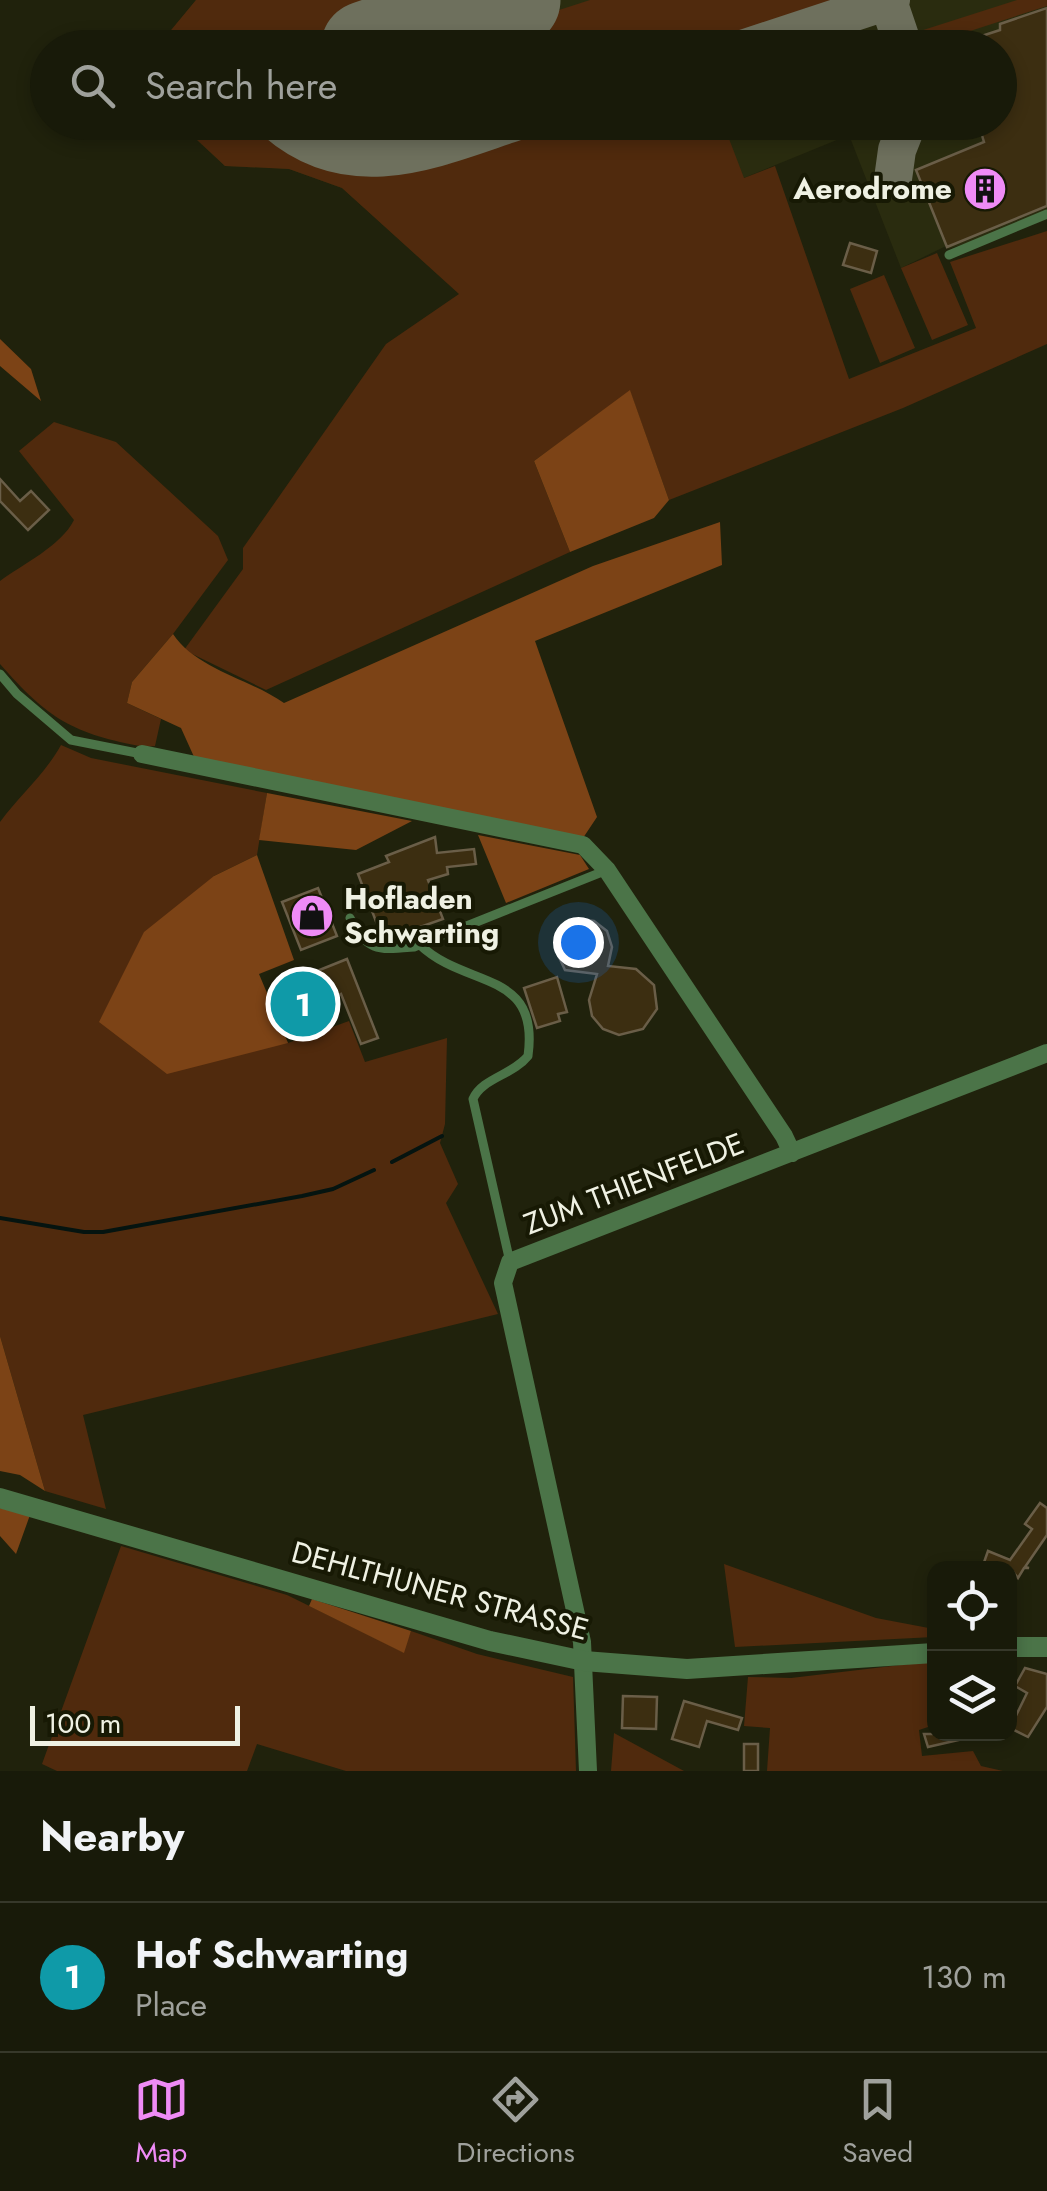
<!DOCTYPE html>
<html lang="en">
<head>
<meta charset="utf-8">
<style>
  body { margin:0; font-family:Jost,sans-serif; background:#252717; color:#f1f3f6 }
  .controls { position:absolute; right:30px; bottom:30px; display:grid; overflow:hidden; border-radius:20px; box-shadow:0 5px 15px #0003 }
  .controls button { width:90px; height:90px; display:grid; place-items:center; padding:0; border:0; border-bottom:2px solid #36382a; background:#181a09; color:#f1f3f6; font:50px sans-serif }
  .scale { position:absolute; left:30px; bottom:25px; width:210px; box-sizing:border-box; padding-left:10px; border:5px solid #eff1e3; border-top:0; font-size:28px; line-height:35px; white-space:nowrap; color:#eff1e3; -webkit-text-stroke:8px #171904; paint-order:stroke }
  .you { position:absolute; left:578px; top:942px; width:35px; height:35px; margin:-25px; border:8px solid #fff; border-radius:50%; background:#1a73e8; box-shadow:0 0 0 15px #1a73e833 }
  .badge { display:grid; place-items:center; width:65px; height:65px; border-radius:50%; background:#ef8bf6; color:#fff; font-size:32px; font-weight:700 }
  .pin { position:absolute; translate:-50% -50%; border:5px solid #fff; box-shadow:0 2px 10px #0006 }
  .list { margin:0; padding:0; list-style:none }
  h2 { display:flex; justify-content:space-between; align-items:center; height:130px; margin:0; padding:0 40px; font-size:42px }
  h2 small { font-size:32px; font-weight:400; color:#9fa19c }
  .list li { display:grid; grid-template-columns:65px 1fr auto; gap:30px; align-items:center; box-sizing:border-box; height:150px; padding:0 40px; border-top:2px solid #36382a }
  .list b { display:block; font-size:38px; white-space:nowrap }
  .list p { margin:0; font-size:32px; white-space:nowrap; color:#9fa19c }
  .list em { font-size:32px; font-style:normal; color:#9fa19c }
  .icon { flex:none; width:55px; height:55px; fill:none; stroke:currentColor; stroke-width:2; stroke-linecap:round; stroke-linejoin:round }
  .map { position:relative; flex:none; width:1047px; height:1771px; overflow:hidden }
  .search { position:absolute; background:#181a09; box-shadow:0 5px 15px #0003; left:30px; right:30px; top:30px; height:110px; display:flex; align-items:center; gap:25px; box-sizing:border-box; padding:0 35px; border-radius:55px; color:#9fa19c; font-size:38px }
  .sheet { height:280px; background:#181a09 }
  nav { display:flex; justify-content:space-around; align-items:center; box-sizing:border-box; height:140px; border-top:2px solid #36382a; background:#181a09; font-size:28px; color:#9fa19c }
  nav a { display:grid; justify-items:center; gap:5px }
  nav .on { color:#ef8bf6 }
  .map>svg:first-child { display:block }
  .built { fill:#2a2c0f }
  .green { fill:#502a0d }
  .forest { fill:#7c4316 }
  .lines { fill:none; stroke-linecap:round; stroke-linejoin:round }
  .stream { stroke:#051410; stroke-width:4 }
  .taxiway { stroke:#6e705d; stroke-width:38 }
  .runway { stroke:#6e705d; stroke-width:95 }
  .building { fill:#3c2e11; stroke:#6a5e48; stroke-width:2.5 }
  .service { stroke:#4b7448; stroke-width:9 }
  .minor { stroke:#4b7448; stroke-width:18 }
  .tertiary { stroke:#4b7448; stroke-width:20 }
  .labels { text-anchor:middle; stroke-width:8; stroke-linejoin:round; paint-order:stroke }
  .poi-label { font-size:30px; font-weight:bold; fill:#eff1e3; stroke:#171904; text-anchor:end }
  .street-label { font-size:30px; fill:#eff1e3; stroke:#171904 }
</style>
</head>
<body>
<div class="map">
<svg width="1047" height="1771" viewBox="0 0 1047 1771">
  <rect width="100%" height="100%" fill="#20220c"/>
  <!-- built -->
  <path class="built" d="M196 0H1047V219L948 249 946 246 901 268 849 135 460 294 342 188 289 169 225 166 178 123 1000 122V48H157Z"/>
  <!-- green -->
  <path class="green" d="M196 0H441L295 47H157Z
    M590 0H863L716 47H444Z
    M1017 0H1047V6L921 47 917 32Z
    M179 123H251L316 155 340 162 388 167 410 164 538 123H723L744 178 775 166 849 379 976 328 950 262 1047 231V344L903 408 669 500 630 391 534 461 570 552 266 690 184 650 243 569V548L386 344 459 294 342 188 289 169 225 166Z
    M288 123H482C419 143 347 170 288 123Z
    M937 253 968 325 932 340 901 268Z
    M884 275 915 348 880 363 850 289Z
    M54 422 116 442 218 536 228 560 173 634 132 682 127 703 161 719 155 746 145 747C73 734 48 719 0 664V581C23 564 61 546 74 520L19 451Z
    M61 745 91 758 267 793 257 855 214 876 288 1043 349 1021 365 1062 447 1038 445 1124 440 1143 458 1184 446 1203 498 1314 83 1415 106 1509 45 1491 0 1336V822C20 795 45 774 61 745Z
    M121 1546 287 1595 403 1652 411 1631 477 1654 573 1677 576 1771H346L257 1744 247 1771H57L42 1764Z
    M724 1564 876 1618 934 1629V1637L735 1647Z
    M934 1661V1725L919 1730 922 1756 973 1751 981 1766 1003 1771H767L770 1728 744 1726 748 1677 791 1678Z
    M614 1733 684 1771H611Z"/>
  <!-- forest -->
  <path class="forest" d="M0 339 31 369 41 401 0 366Z
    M630 390 669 500 654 518 570 552 534 461Z
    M720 522 722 565 535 641 597 817 583 838 195 759 181 728 127 703 132 682 173 634C196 669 250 679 284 703L593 566Z
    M267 793 412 821 356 850 259 840Z
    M478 835 580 855 589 869 506 903Z
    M257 855 294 960 259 974 288 1043 167 1074 99 1022 144 932 214 876Z
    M0 1336 45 1491 20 1475 0 1471Z
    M0 1508 30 1515 16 1554 0 1536Z
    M312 1599 411 1631 404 1653 309 1606Z"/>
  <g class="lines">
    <!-- stream -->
    <path class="stream" d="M392 1162 442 1136
      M0 1218 84 1232H103L302 1196 333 1189 374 1170"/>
    <!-- taxiway -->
    <path class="taxiway" d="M888 1 904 48
      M745 48 891 0
      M276 122C351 187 434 149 515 122
      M893 179 897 150 908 122"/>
    <!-- runway -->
    <path class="runway" d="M368 48 513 0"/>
  </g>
  <!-- building -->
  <path class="building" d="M1047 8V206L947 247 916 170 984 142 978 122H1000V48L954 45 1000 30V24Z
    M830 122H868L865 135 829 127Z
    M850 243 877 251 871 273 843 265Z
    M0 479 20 501 31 491 49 510 28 530 0 501Z
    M435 837 437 853 474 849 476 864 447 867 448 874 428 880 443 919 383 940 358 874 389 862 386 856Z
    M318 888 337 936 301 950 282 902Z
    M578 919 594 921 607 931 612 947 608 966 636 969 654 985 657 1009 643 1029 619 1035 603 1029 592 1016 589 1000 597 974 565 970 558 955 557 940 565 926Z
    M347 959 378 1038 361 1044 341 994 293 1014 282 985Z
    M557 977 567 1012 558 1014 560 1021 537 1028 524 988Z
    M1040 1503 1047 1508V1535L1025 1567 1029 1568H1024L1018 1578 1010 1568H982L988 1551 1010 1560 1032 1529 1025 1524Z
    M1025 1668 1047 1674V1707L1028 1737 1010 1728 1027 1693 1015 1686Z
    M623 1696 657 1697 656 1729 622 1728Z
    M684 1701 742 1718 738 1730 707 1721 699 1747 672 1739Z
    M924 1734H966L967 1738 928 1747Z
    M744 1744H758V1771H744Z"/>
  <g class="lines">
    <!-- service -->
    <path class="service" d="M949 255 1047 214
      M0 674 17 694 71 740 142 754
      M350 918C368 952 377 950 414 947L607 870
      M420 945C466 989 540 969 528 1056 513 1075 482 1078 473 1099L510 1262"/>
    <!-- minor -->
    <path class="minor" d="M142 754 583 845 607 870 784 1136 792 1153
      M588 1771 582 1642 503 1283 510 1262 1047 1053"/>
    <!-- tertiary -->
    <path class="tertiary" d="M0 1498 490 1641 584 1661 687 1669 934 1653
      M1010 1647H1047"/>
  </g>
  <!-- icons -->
  <defs>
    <g id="building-disc" transform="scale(2.25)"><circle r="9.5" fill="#ef8bf6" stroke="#171904"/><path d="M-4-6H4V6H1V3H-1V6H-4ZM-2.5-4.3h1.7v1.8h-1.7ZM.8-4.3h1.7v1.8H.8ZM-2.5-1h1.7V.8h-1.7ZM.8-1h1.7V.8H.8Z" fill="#111"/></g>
    <g id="shop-disc" transform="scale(2.25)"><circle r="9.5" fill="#ef8bf6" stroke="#171904"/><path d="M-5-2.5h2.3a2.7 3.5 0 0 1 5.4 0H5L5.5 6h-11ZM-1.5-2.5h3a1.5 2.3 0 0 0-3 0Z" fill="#111"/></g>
  </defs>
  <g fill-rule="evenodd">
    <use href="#building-disc" x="985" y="189"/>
    <use href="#shop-disc" x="312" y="916"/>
  </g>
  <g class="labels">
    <!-- poi labels -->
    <g class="poi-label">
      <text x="952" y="199">Aerodrome</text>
      <text x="344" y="909" text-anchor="start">Hofladen<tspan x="344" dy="34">Schwarting</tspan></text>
    </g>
    <!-- street labels -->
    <g class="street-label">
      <text transform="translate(634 1184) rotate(-21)" y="10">ZUM THIENFELDE</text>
      <text transform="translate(440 1591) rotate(15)" y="10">DEHLTHUNER STRASSE</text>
    </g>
  </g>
</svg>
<div class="controls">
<button><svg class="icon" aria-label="locate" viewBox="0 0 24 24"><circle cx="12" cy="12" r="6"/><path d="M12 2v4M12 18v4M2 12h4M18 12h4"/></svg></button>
<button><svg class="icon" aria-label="layers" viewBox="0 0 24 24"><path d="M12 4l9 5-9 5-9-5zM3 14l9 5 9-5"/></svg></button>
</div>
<div class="scale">100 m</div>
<div class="you"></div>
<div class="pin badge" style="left:303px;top:1004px;background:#0f9aa8">1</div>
<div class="search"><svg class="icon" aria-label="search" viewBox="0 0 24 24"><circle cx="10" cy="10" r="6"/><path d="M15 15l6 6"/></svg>Search here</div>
</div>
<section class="sheet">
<h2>Nearby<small></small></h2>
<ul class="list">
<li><span class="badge" style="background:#0f9aa8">1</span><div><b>Hof Schwarting</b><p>Place</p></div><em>130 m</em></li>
</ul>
</section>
<nav>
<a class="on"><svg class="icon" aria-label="map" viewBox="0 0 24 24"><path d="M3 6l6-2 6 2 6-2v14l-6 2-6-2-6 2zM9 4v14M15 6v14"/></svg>Map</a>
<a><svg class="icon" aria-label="directions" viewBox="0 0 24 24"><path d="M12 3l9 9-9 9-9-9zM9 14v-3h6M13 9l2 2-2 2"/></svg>Directions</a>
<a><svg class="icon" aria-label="saved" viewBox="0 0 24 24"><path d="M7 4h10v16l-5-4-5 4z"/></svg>Saved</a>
</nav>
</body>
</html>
